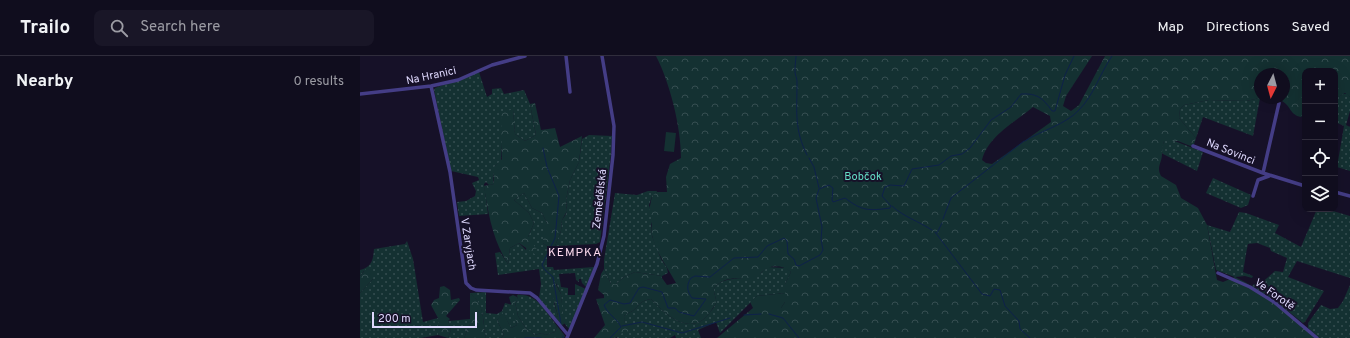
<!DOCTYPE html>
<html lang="en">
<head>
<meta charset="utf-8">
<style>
  body { margin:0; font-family:Overpass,sans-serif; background:#191627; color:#f1f3f6 }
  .controls { position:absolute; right:12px; top:12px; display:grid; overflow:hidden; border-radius:8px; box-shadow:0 4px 16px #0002 }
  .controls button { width:36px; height:36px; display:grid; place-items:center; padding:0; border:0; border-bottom:1px solid #302d3c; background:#100d1e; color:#f1f3f6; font:20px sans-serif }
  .compass { position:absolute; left:894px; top:12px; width:36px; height:36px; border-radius:50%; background:#100d1e; box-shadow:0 4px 16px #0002; rotate:186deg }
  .scale { position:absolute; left:12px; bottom:10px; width:105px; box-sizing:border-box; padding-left:4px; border:2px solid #dfd9fe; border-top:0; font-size:11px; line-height:14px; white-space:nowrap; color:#dfd9fe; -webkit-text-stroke:3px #161128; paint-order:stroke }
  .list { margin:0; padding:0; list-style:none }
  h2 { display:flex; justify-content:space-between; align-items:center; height:52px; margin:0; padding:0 16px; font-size:17px }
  h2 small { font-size:13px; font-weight:400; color:#9c9ca4 }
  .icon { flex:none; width:22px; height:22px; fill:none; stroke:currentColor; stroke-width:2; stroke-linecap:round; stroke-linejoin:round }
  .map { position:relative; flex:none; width:990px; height:282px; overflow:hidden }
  header { display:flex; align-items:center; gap:24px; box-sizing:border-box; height:56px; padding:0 20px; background:#100d1e; border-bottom:1px solid #302d3c }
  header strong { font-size:19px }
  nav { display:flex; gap:22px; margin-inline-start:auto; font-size:14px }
  .search { width:280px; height:36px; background:#191627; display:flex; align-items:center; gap:10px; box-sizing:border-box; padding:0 14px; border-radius:8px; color:#9c9ca4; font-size:15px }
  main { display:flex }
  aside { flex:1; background:#100d1e }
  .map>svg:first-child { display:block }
  .grass { fill:url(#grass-dots) }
  .forest { fill:url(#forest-crowns); fill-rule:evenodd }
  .garden { fill:#143132 }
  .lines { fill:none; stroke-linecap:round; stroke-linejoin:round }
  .stream { stroke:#0e214a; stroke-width:1 }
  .street { stroke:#443d86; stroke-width:3.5 }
  .labels { text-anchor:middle; stroke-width:4; stroke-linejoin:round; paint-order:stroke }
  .street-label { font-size:11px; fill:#dfd9fe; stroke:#161128 }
  .park-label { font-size:11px; fill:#65ddc6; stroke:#161128 }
  .neighbourhood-label { font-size:12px; letter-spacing:1px; fill:#fedbef; stroke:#161128 }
</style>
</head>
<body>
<header>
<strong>Trailo</strong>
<div class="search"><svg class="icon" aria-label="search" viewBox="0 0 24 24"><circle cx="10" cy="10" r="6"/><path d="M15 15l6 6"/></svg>Search here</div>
<nav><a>Map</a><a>Directions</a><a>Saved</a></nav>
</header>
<main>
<aside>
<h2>Nearby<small>0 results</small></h2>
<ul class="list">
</ul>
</aside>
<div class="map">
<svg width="990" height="282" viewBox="0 0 990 282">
  <defs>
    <pattern id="grass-dots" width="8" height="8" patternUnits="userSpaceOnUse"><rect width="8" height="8" fill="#143132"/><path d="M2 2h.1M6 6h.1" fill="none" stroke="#364e51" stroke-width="1.8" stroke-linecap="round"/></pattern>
    <pattern id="forest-crowns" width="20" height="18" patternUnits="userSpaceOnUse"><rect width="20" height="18" fill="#143132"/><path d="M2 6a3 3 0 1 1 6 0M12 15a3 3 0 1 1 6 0" fill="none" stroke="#364e51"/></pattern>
  </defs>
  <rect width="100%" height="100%" fill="#161128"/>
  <!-- grass -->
  <path class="grass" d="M119 16 127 41 132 38V33L141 32 144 38 164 34 170 48 176 79 165 85 155 78 153 54 142 87 141 105 135 110 133 122 134 128 129 129 126 126 124 128 128 158 99 160 97 146 106 145 115 140 116 135 112 127 119 124 118 121 91 115 74 34 75 32Z
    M983 38H987L990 41V55L986 69 990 71V115L977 111 984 70 975 66V43Z
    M900 42 893 80 843 61 836 82 819 62 820 53 824 49 849 44 886 45Z
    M229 79 252 80 251 98 240 186 236 188 195 190 201 175 202 164 206 158 207 152 206 144 210 124 219 106 222 83Z
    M812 84 843 96 837 115 803 98 801 95 804 85Z
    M853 122 891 139 888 149 881 152 846 137Z
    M288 135H297L296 138 292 140 289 149 293 163 291 169 292 180 301 203 307 212 308 217 302 220 275 216 264 221 256 228H251L244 213V204L255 137 277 139Z
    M164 137 172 152 182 157 187 167 183 187 187 190V211H193L194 214 234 211 226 231 222 227 221 223H219V226L216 224 215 217 199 218 201 231 208 232V239H215V228L226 233 209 273 203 266 201 238 196 227 194 247 198 260 194 262 179 242 181 228 179 213 138 219 135 197 140 196 148 208 150 192 159 187 166 194 168 181 174 167 169 157 154 144Z
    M957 153H966L990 160V222L937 205 928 221 964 235 945 266 943 267 914 244 892 230 894 228 899 229 915 215 923 216 927 202 911 195 910 192 897 187 888 188C886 196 885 206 883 216L893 220 892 222 885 220 875 221 856 214 847 169 870 176 879 156 886 157 919 169 915 177 941 191Z
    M47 185 53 203 63 266 78 262V279L61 282H0V237L13 223 4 215 0 220V214C12 211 13 204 14 193L45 188Z
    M408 211 426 212 431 216 425 228V237L397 240 360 277 356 266 338 274 341 282H316L315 279 310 282H257L256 280 265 275 264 260C267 257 272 256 275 253 280 247 283 244 291 243 307 261 333 282 351 255 353 252 355 250 356 247 357 242 353 237 354 232 365 219 380 225 395 220 400 219 403 214 408 211Z
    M990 229V282H960L948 272V267L961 249 970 253 978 252 983 245Z
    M126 236V257L137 258 142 255 145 247 153 249 157 269 151 272 143 257 137 264 144 279 141 282H126C122 265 126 250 110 237Z
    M157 239C177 237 186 256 197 270L195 276 185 279 182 277 174 279 170 274H167L158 260 155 246 158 245Z
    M110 263V268L104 282H88L91 274 88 265Z"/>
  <!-- forest -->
  <path class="forest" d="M296 0H732L706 40 703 50 711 55 719 49 745 0H990V41L985 37 975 43V15H945V57L941 61C930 59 931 50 922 45L924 42V18H900V42L886 45 849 44 824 49 820 53 819 62 836 82 833 91 818 85H804C803 89 802 93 802 98 802 107 796 111 801 120L816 129 821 142 838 152 847 169 857 224 863 226 875 221C907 236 931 261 960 282H357L393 252H421L425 246V228L431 216C417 205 402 211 395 225 380 222 365 219 354 232 353 237 357 242 356 247 355 250 352 252 351 255 333 282 307 261 291 243 283 244 280 247 275 253 272 256 267 257 264 260L265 268 269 266 273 270 272 274 260 278 255 282H234L245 269 236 243 244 242V239L238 234 241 218 244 213 251 228H256L264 221 275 216 302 220V222L307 229 316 227C308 212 296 197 292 179 290 169 295 163 289 155L292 140 297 136H307L306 121 310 108 321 102C321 71 310 27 296 0ZM673 51 690 60 691 66 632 108 626 107 622 104C628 80 655 66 673 51Z
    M175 47 181 74 195 72 200 91 222 80 219 106 210 124 206 144 207 155 202 164 201 175 195 190H187L183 187 184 170 187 167 182 157 172 152 164 137 154 144 169 157 174 167 168 181 178 195 176 199 159 187 150 192 148 208C133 185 128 157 124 130L134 128 133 112 142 103 141 57 153 53 155 78 165 85 176 79 170 48Z
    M7 212 12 213 14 217 13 223 0 237V220Z
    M193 223 201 238 204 268 202 269 194 262 198 260 191 234Z
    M84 230 90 234 91 244 99 242 100 244 86 260 90 263 88 265 91 274 88 282 78 279V262L71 249 74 244 79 242 80 231Z
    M110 237C126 249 122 265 126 282H104L110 268Z
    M153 239 157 241 159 245 155 246 158 260 167 274H170L174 279 182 277 185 279 195 276 197 270 205 280 204 282H141L144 279 137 264 143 256 151 272 157 269 149 241Z"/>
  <!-- garden -->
  <path class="garden" d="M306 76 316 77 314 96 304 95Z
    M425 237V246L421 252H393L390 246 397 240Z"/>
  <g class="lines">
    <!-- stream -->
    <path class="stream" d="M436 0C436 4 435 8 435 13 434 18 438 23 437 28 437 56 434 73 447 99
      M665 85C682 74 705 69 719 54 734 39 740 17 752 0
      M183 92 187 111 199 140 195 182 182 209 185 214 193 221 201 268
      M449 102 454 111 459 132
      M532 150C544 161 558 165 572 174
      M583 163 591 142 664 85
      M575 176 622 238 630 240 634 233 640 234 645 250 659 265 660 273 670 282
      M577 177 582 167
      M409 258 423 262 439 282
      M384 259 401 258
      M262 270 282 266 322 277 370 262
      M203 280V282
      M165 282H181
      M250 282 261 271C257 262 247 258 244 249L250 244 264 248 270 247 279 232 283 231 302 236 308 252H315L319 256 334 260 346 243 332 242C327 235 326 229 331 222L335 220 350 221 374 202 398 201 407 190 424 182 427 185 428 198 434 203 436 209 439 210 460 199 463 194 461 183 462 171 456 142 459 133 469 129 473 132 472 144 473 146 485 142C502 155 509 155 530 152L531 150 522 140 525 131 530 129 544 130 552 113 579 109 591 100 602 98 610 92 631 64 651 51 661 38C677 37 683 42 692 55H695L705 19 714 0"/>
    <!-- street -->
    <path class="street" d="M206 0 210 36
      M71 30 90 116 106 227 111 232 116 234 170 237 177 242 208 279
      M0 38 71 30 98 24 132 9 165 0
      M833 90 903 117 919 47
      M903 117 945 130
      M975 136 990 140
      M893 140 898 124 909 120
      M858 217 890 231 914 246 957 282
      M207 282 237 208 244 180 253 99 254 70 242 0"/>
  </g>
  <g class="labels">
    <!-- street labels -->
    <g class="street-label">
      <text transform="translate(71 19) rotate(-12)" y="4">Na Hranici</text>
      <text transform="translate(871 95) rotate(22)" y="4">Na Sovinci</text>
      <text transform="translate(239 143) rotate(-84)" y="4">Zemědělská</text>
      <text transform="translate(109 188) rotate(81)" y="4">V Zaryjach</text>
      <text transform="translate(915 238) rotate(35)" y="4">Ve Forotě</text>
    </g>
    <!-- park labels -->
    <g class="park-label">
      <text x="503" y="124">Bobčok</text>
    </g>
    <!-- neighbourhood labels -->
    <g class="neighbourhood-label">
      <text x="215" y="200">KEMPKA</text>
    </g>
  </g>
</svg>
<div class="controls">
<button>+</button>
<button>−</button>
<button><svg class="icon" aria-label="locate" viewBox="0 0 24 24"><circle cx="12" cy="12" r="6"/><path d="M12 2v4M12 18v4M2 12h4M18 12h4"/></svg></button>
<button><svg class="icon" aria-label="layers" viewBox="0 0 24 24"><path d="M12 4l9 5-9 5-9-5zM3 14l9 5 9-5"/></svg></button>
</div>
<svg class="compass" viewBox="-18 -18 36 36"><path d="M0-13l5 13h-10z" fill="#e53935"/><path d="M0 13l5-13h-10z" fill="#9c9ca4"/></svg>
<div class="scale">200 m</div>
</div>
</main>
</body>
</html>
